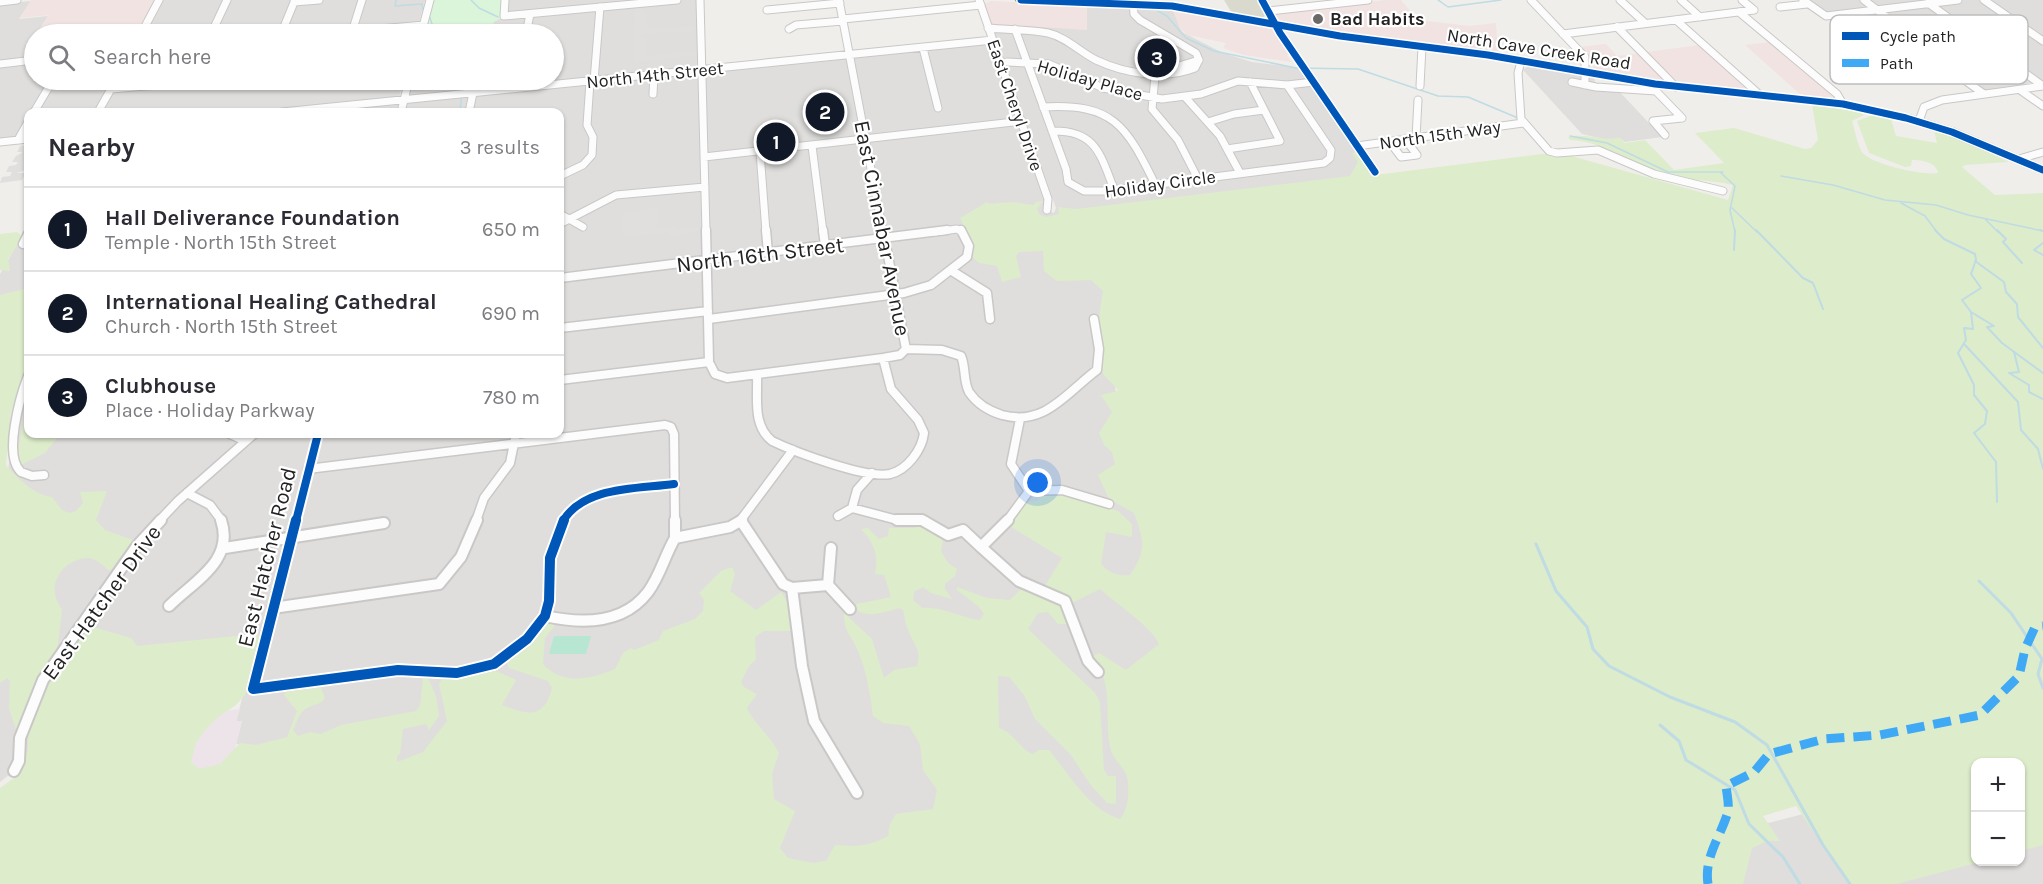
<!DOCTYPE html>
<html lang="en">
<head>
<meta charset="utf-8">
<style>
  body { margin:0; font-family:Karla,sans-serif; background:#f2f2f3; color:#2b2b33 }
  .controls { position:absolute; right:18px; bottom:18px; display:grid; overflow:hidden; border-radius:12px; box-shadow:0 2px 4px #0004 }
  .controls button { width:54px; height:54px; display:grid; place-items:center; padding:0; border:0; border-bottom:2px solid #e1e1e2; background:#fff; color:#2b2b33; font:30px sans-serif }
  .you { position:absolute; left:1038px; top:483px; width:21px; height:21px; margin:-15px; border:4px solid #fff; border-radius:50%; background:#1a73e8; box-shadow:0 0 0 9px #1a73e833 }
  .badge { display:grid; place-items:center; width:39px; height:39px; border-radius:50%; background:#111827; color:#fff; font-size:20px; font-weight:700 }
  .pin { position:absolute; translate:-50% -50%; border:3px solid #fff; box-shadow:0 2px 6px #0006 }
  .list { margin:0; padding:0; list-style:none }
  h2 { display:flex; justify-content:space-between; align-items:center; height:78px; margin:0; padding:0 24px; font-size:26px }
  h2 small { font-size:20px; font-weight:400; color:#7c7c81 }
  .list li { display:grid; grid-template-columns:39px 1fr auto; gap:18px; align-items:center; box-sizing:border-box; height:84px; padding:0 24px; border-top:2px solid #e1e1e2 }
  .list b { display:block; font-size:22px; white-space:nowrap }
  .list p { margin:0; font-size:20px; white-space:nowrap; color:#7c7c81 }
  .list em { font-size:20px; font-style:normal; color:#7c7c81 }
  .icon { flex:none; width:33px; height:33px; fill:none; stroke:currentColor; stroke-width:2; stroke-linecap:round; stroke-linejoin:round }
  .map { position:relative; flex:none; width:2043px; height:884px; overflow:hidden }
  .search { position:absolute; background:#fff; box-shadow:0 2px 4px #0004; left:24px; top:24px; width:540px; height:66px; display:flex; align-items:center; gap:15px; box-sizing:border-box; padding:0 21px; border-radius:33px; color:#7c7c81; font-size:22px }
  .panel { position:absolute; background:#fff; box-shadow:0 2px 4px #0004; left:24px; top:108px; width:540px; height:330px; border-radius:12px }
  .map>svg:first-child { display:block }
  .residential { fill:#dfdedc }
  .commercial { fill:#f1e3e1 }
  .industrial { fill:#ede4e9 }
  .religious { fill:#dededc }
  .construction { fill:#d9d9cd }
  .grass { fill:#ddeccb }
  .park { fill:#daf5da }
  .pitch { fill:#b7e6d2 }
  .parking { fill:#e0dfde }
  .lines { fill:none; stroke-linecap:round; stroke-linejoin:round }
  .stream-far2 { stroke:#bfdbe3; stroke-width:1.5 }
  .stream-far1 { stroke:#bfdbe3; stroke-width:2 }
  .stream { stroke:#bfdbe3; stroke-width:3 }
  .minor-far2-casing { stroke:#c9c8c7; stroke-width:9 }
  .minor-far1-casing { stroke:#c9c8c7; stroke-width:11 }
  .minor-casing { stroke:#c9c8c7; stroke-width:14 }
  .major-casing { stroke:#a79c86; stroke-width:4 }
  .minor-far2 { stroke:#fdfcfc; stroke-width:7 }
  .minor-far1 { stroke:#fdfcfc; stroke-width:8 }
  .minor { stroke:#fdfcfc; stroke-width:10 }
  .major { fill:#f3ede7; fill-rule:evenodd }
  .quiet { stroke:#3fa9f5; stroke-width:9; stroke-dasharray:18 9; stroke-linecap:butt }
  .cycleway-far2-casing { stroke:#fff; stroke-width:10 }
  .cycleway-far1-casing { stroke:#fff; stroke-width:12 }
  .cycleway-casing { stroke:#fff; stroke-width:14 }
  .cycleway-far2 { stroke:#0057b8; stroke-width:7 }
  .cycleway-far1 { stroke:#0057b8; stroke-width:8 }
  .cycleway { stroke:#0057b8; stroke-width:10 }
  .poi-dot { fill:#6a6968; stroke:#fff; stroke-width:2 }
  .labels { text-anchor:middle; stroke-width:4.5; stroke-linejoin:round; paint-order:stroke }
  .far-poi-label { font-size:18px; font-weight:bold; fill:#222; stroke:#fff; text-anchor:start }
  .far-street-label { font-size:18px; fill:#222; stroke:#fff }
  .street-label { font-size:22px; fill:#222; stroke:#fff }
  .key { fill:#fff; stroke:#bdbdbd; stroke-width:1.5 }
  .key-label { font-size:16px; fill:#222 }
</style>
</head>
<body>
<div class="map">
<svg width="2043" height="884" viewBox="0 0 2043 884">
  <rect width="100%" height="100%" fill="#f0eeeb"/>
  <!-- residential -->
  <path class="residential" d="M163 0H425L416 34H144Z
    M505 0H700L702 70 993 40 1048 199 1047 210 1054 213 1056 208 991 24 1087 29V6L1173 10 1182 32 1223 53 1252 62 1302 68 1372 170 1352 172 1355 178 1104 279 1121 362 1115 389 1131 422 1163 551 1174 845 956 829 810 874 539 726 438 747 393 768 304 745 256 747 236 744 242 721 236 722 257 640 32 769 14 771 0 782V572L38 514 8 471 14 423 24 377 28 371V434H560V112H282L404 100 409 80H554V34H491L493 21 501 18Z
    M1806 0H2043V83L1987 91 1953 67 1977 64 1950 43 1929 46 1899 24 1870 28 1855 16 1828 19Z
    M31 1 19 19 48 16 29 46H34V80H111L93 112H28V137L0 141V4Z
    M1528 66 1594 78 1597 88 1618 90 1662 137 1625 142 1620 138 1608 140 1582 134 1523 70Z
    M120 80H404L399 98 258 112H102Z
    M26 229H28V298L0 302V274Z
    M1819 810 1976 862H2020L2021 846 2043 841V884H1737L1753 827Z"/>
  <!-- commercial -->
  <path class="commercial" d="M31 0H155L136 34H37L49 15 20 18Z
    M1385 0H1401L1418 20 1470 26 1496 23 1498 53 1326 30 1282 22 1274 14Z
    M991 1 1087 6V30L991 24 984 4Z
    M1173 10 1273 28 1292 54 1287 55 1291 62 1244 55 1223 48 1226 43 1188 35 1180 29Z
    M1771 42 1835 95V98L1801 95 1745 45Z
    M1606 44 1617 56 1640 53 1667 81 1594 70 1589 58 1580 47Z
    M1700 45 1748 88V89L1681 84 1646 52Z"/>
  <!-- industrial -->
  <path class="industrial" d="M240 709 236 721H242L229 773 180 781 199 714Z"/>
  <!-- religious -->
  <path class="religious" d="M854 96 860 136 796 145 791 103Z"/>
  <!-- construction -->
  <path class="construction" d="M1224 0H1259L1265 11V16L1261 18 1232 13Z"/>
  <!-- grass -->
  <path class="grass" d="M1812 105 1861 112 1864 115 1852 121C1855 130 1857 144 1862 152 1870 164 1924 176 1938 173 1936 162 1922 160 1912 160L1911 166 1905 167 1869 153 1857 121 1873 115 1891 119 1896 136 1937 143 1934 131 1967 142 2008 162 1965 165 1962 167 1995 195 2043 193V845L2021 851 2020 762H1976V862H1980L1897 884H1849L1796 806 1763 816 1780 841H1768L1752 848 1743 884H0V788L18 775 28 750V731L56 663 87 625 131 638 137 646 256 634 259 636 245 695 236 705 218 717 206 729 196 743 191 762 199 769 220 764 240 743 256 745 287 737 297 711 284 695 287 690 320 685 325 698C320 705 314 704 307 708 299 712 297 722 293 730L298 736 310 732 321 734 341 725 416 711 420 706 423 678H428L436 696 439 716 429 730 426 724 403 729 400 754 397 755V762L423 752 447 721 439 684 442 679 469 677 492 669 516 680 502 705C527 715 544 720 552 688L548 681 509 668 507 663 532 643 547 623 556 624 545 638 543 664C563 686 591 679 615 669L623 653 631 648 634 650 659 640 663 631 695 619 703 611 704 600 699 593 721 571 732 567 735 574 730 591 756 610 781 592 791 608 792 631H764L755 637 756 659 749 666 741 682 744 687 757 694 747 708C754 724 770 735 779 753L772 774 774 799 795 811 780 848 788 858 813 863 826 861 835 845C855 847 870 846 888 836L890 824 896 814 933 809 937 790 923 770 920 744 909 726 883 723 873 716C870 694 867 672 858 651 851 634 844 633 844 613L872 639 884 678 894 670 917 666C922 649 913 644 908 630 905 624 905 617 903 610L900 608C882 612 865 621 852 605L891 597 884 575 875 574C879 556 874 542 861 529L868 528 879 539 888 536 889 528H914L923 524 944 536 941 551 948 563 957 569 955 576 945 584V589L952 599 931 593 923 587 914 592 913 600 922 608C943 606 960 618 980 620L984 614 979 607 957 590V587L987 598 1010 600 1020 590 1027 588 1060 600 1071 624H1058L1048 612 1038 613 1028 629 1095 693 1100 702 1104 770 1108 776H1116V804L1107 803 1090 784 1071 755 1035 719 1024 695 1009 677 998 676 999 728C1016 734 1019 749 1033 754L1039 750H1049C1069 774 1089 810 1120 819 1128 809 1129 796 1128 783 1128 768 1113 762 1110 747 1104 712 1114 688 1094 656L1099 653 1126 670 1159 644C1152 627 1115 603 1100 589L1074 602 1045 586 1062 558 1008 525 1026 502 1038 500 1043 495 1061 494 1118 511 1132 524V537L1106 532 1101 564C1108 572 1118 577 1130 575 1147 550 1144 541 1134 513L1109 499 1098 475 1115 464 1112 452 1104 445 1099 433 1112 412 1101 395 1118 391C1114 384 1106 379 1102 372 1092 355 1100 310 1103 291L1091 280 1057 281 1044 271 1043 251 1019 252 1016 256 1021 277 1002 282 997 266 979 263 970 255 973 245 960 218 987 202 989 204 1012 202 1033 205 1036 202 1043 201 1037 209 1040 215 1047 217 1059 214 1058 207 1076 209 1350 176 1358 162 1352 153 1360 151 1375 175 1542 154 1568 155 1728 200 1733 185C1708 179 1678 181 1655 172 1624 161 1604 141 1570 140L1568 137C1586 133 1602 141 1620 138L1625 143 1645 140 1674 170 1724 163 1695 133 1734 128 1805 149 1811 148 1818 140Z
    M17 232 23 237 8 259 10 271 0 270V234Z
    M28 288V365L11 412 6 465C19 479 32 494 52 497L62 510 69 513 76 511 83 503 80 492 107 491 96 520 105 530 133 540 110 571C103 566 96 557 86 558 60 561 45 588 62 609L57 652 36 683 23 722 16 729 9 709 10 681 7 678 0 683V295Z
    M28 397V434H60L45 453 21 465 18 449Z"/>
  <!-- park -->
  <path class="park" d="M434 0H503L501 18 494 22 491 34H425Z"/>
  <!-- pitch -->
  <path class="pitch" d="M554 636H591L586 654H549Z"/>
  <!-- parking -->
  <path class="parking" d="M644 6V12H647V29L694 26 692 32 644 34 643 38 647 39V56L695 51 696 55 633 63 635 7Z
    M837 98 838 103 845 106 841 108 833 102 820 105 810 110 812 117 825 125 852 121 856 125 858 137 841 139 839 131 808 134 809 143 796 145 793 119 805 117 803 102Z
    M28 145V161L25 162H28V169L17 173H26L22 180 0 183 2 177 10 176 12 172H6L9 166 16 165 18 162H12L16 156 23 152H17L20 146Z
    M646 209H658L656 227H675L676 230 699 227V231L670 237V233H662L623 237V213Z"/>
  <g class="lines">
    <!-- stream-far2 -->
    <path class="stream-far2" d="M396 0 395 6 422 4 424 13
      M471 0 479 8 498 17
      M1438 0 1448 7 1501 0
      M1153 8 1167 16 1186 38 1214 51 1296 68 1358 69 1438 96 1468 97 1518 118
      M429 15 432 24 430 34
      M460 112 463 80
      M1570 136 1607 143 1668 172H1723
      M1721 173 1735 186 1730 210 1735 232
      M1781 176 1833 185 1885 200 1936 205 1968 215 2043 231
      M1901 203 1925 216 1937 232
      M1732 208 1757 232
      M1986 220 1998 232"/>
    <!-- stream-far1 -->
    <path class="stream-far1" d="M1756 230 1803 278 1813 283 1823 309
      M1935 230 1944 239 1975 254 1976 260 1971 274 1981 288 1962 300 1971 312 1973 329 1964 328 1966 340 1958 353 1974 385V395L1987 411 1985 424 1974 433 1996 462 1997 502
      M1997 230 2006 239 2003 242 2022 263
      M2040 230 2043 231
      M2043 243 2034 250 2043 255
      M1734 250 1735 230
      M1975 261 2004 282 2006 292 2017 304 2018 317 2043 348
      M1971 312 1994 326 1987 327 2002 343 2043 373
      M1965 345 2018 402 2021 430 2038 449 2043 469
      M2014 352 2019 372 2009 373 2029 385V392L2043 399"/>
    <!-- stream -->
    <path class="stream" d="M1536 544 1556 591 1587 627 1593 649 1609 666 1670 697 1735 722 1767 745 1823 845 1850 884
      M1979 581 2011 613 2042 659 2038 674 2043 688
      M1660 725 1679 741 1686 760 1735 790 1749 824 1783 857 1800 884"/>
    <!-- minor-far2 casing -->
    <g class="minor-far2-casing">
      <path id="minor-far2" d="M505 0 504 16 677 0
        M700 0 706 232
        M839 0 883 232
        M979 0 1048 199 1047 210
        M1262 0 1280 33 1375 172
        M1531 0 1585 57V85
        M1620 0 1645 23
        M1681 0 1700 17
        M1742 0 1754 10
        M1803 0 1826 16 1958 0
        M1864 0 1919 42
        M1984 0 2043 41
        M0 2 17 0
        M294 2 319 0
        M1133 3 1134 14 1140 20 1196 53 1199 60
        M1928 3 2043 86
        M1780 7 1807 4
        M767 10 840 3
        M1269 11 1368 0
        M1739 12 1837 94 1843 104
        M843 19 981 5
        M1676 20 1760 95
        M1617 27 1676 87
        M988 28C1007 30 1029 29 1048 33 1066 37 1080 52 1096 60 1126 74 1164 80 1195 68L1199 60
        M789 29 796 25 843 21
        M1015 29 1066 169 1068 182 1084 191H1105L1324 163 1330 158 1331 150 1287 85
        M352 32 362 0
        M141 34 159 0
        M211 34 227 0
        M281 34 295 0
        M323 34 424 25
        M421 34 430 0
        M526 34 530 14
        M1563 34 1754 10
        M923 48 938 108
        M1521 61 1518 73 1521 119 1549 151 1557 153 1598 150 1654 174 1723 191
        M1007 62 1049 64 1103 88 1162 99 1201 94 1238 81 1287 85 1314 82
        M0 64 34 60
        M1922 65 1956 74 1984 94
        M1169 69 1199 60
        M1155 76 1152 109 1178 140 1198 179
        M594 81 600 7
        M1572 82 1596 87 1656 91 1682 118
        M1420 86 1422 47
        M111 89 215 80
        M2020 90 2043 106
        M653 94 654 76
        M1185 97 1220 136 1240 173
        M1043 107C1113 103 1126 125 1155 184
        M34 112 53 80
        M98 112 116 80
        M282 112 993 40
        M401 112 409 80
        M469 112 473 93
        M1919 121 1924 107 1942 100 2043 86
        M1208 122 1234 114 1264 110
        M1052 131C1096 130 1100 154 1114 189
        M1665 135 1653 121 1682 118
        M1416 138 1418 100
        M18 140 28 122
        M1389 141 1401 157 1417 155 1405 139
        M0 142 28 139
        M812 146 823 232
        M1357 146 1523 123
        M1227 149 1280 141 1250 82
        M760 152 766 232
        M704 157 1022 121
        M2019 159 2043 152
        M560 176 583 165 592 155 593 137 587 125 590 82
        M560 214 583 227
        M560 224 616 195 705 187
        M935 232 957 229 962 232"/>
    </g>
    <!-- minor-far1 casing -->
    <g class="minor-far1-casing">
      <path id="minor-far1" d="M706 230 709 362
        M766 230 768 253
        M823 230 825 246
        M883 230 906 349
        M23 244 28 234
        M952 271 987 293 990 319
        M560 278 947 230
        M709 319 904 293 931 285 967 257 969 246 961 230
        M560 328 708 311
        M757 375C758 398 752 425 772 441 795 452 866 479 890 474 907 470 922 450 924 433L918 420 891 389 883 358
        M28 376C20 397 3 456 21 472L32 476 44 475
        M560 380 709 362 715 374 727 378 883 358 900 355 906 349 942 350 961 356C966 367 963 381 969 392 977 404 989 411 1002 415 1045 427 1067 392 1097 370L1099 349 1094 319
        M230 434 246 441
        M308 469 665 425 671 427 674 434 675 521
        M872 473 857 490 852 508 901 521
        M1029 491 1062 490 1109 504
        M187 493 210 505 222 521
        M838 516 852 508
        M159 521 178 501 254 434
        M296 521 318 434
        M476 521 484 498 510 463 516 434
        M563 521C584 486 637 489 674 484
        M740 521 793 450
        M907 521H925
        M1007 521 1029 491 1011 464 1020 419"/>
    </g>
    <!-- minor casing -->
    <g class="minor-casing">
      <path id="minor" d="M296 520 253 689 398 670 457 673 494 664 527 639 545 616 549 601 550 558 564 520
        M675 520V538
        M897 520H922L948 535 963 530 981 547
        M1008 520 981 547 1019 581 1065 601 1088 661 1098 672
        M741 521 783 584 792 588 802 666 814 721 857 793
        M675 538 730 527 742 520
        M225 548 384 523
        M831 548 828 585 850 609
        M792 588 828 585
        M169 606C194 581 235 561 221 520
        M273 608 439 584 461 557 477 520
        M545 616C581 624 623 625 648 592 660 576 665 555 675 538
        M14 771 19 761 20 738 43 680 137 546 161 520"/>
    </g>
    <!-- major casing -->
    <g class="major-casing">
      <path id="major" d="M1017 0H1074L1172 4 1340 34 1488 53 1655 82 1843 102 1909 116 1955 130 2043 167V173L1949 134 1904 120 1843 106 1655 86 1488 57 1340 38 1172 8 1021 2Z"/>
    </g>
    <!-- minor-far2 -->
    <use href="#minor-far2" class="minor-far2"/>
    <!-- minor-far1 -->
    <use href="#minor-far1" class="minor-far1"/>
    <!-- minor -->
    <use href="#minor" class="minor"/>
    <!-- major -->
    <use href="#major" class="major"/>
    <!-- quiet -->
    <path class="quiet" d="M1708 884C1704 858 1719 839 1727 815 1730 807 1727 795 1726 786L1754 772 1769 754 1824 739 1880 735 1980 715 2019 676 2025 649 2035 627 2043 626"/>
    <!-- cycleway-far2 casing -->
    <g class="cycleway-far2-casing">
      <path id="cycleway-far2" d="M1021 0 1172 6 1340 36 1488 55 1655 84 1843 104 1906 118 1952 132 2043 170
        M1262 0 1280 33 1375 172"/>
    </g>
    <!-- cycleway-far1 casing -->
    <g class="cycleway-far1-casing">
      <path id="cycleway-far1" d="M296 521 318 434
        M563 521C584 486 637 489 674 484"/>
    </g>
    <!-- cycleway casing -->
    <g class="cycleway-casing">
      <path id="cycleway" d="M296 520 253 689 398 670 457 673 494 664 527 639 545 616 549 601 550 558 564 520"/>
    </g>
    <!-- cycleway-far2 -->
    <use href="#cycleway-far2" class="cycleway-far2"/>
    <!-- cycleway-far1 -->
    <use href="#cycleway-far1" class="cycleway-far1"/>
    <!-- cycleway -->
    <use href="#cycleway" class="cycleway"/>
  </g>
  <!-- markers -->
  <circle class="poi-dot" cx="1318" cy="19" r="6"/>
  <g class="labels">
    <!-- far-poi labels -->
    <g class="far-poi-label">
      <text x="1330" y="25">Bad Habits</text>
    </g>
    <!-- far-street labels -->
    <g class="far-street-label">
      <text transform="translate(1539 49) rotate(9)" y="6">North Cave Creek Road</text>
      <text transform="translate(655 75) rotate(-6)" y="6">North 14th Street</text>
      <text transform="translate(1090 80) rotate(16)" y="6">Holiday Place</text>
      <text transform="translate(1015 105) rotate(71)" y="6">East Cheryl Drive</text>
      <text transform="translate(1440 135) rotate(-8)" y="6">North 15th Way</text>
      <text transform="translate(1160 184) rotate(-8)" y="6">Holiday Circle</text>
    </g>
    <!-- street labels -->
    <g class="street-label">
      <text transform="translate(883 228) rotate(79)" y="8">East Cinnabar Avenue</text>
      <text transform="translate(760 254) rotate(-7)" y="8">North 16th Street</text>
      <text transform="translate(266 557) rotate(-76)" y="8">East Hatcher Road</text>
      <text transform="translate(101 602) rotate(-54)" y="8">East Hatcher Drive</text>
    </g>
  </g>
  <!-- legend -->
  <rect x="1830" y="15" width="198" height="69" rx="9" class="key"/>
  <rect x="1842" y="32" width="27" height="8" fill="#0057b8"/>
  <rect x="1842" y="59" width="27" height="8" fill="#3fa9f5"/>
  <g class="key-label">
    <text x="1880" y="42">Cycle path</text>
    <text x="1880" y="69">Path</text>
  </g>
</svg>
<div class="controls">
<button>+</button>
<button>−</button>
</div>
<div class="you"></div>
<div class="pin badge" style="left:776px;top:142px">1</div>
<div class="pin badge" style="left:825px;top:112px">2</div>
<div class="pin badge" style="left:1157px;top:58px">3</div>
<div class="search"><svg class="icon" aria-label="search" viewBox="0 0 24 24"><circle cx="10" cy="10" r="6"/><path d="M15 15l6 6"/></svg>Search here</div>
<section class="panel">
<h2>Nearby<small>3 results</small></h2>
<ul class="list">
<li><span class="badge">1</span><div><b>Hall Deliverance Foundation</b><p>Temple · North 15th Street</p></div><em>650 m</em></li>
<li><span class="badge">2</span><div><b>International Healing Cathedral</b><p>Church · North 15th Street</p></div><em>690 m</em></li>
<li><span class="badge">3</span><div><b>Clubhouse</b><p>Place · Holiday Parkway</p></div><em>780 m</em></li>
</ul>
</section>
</div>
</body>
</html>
